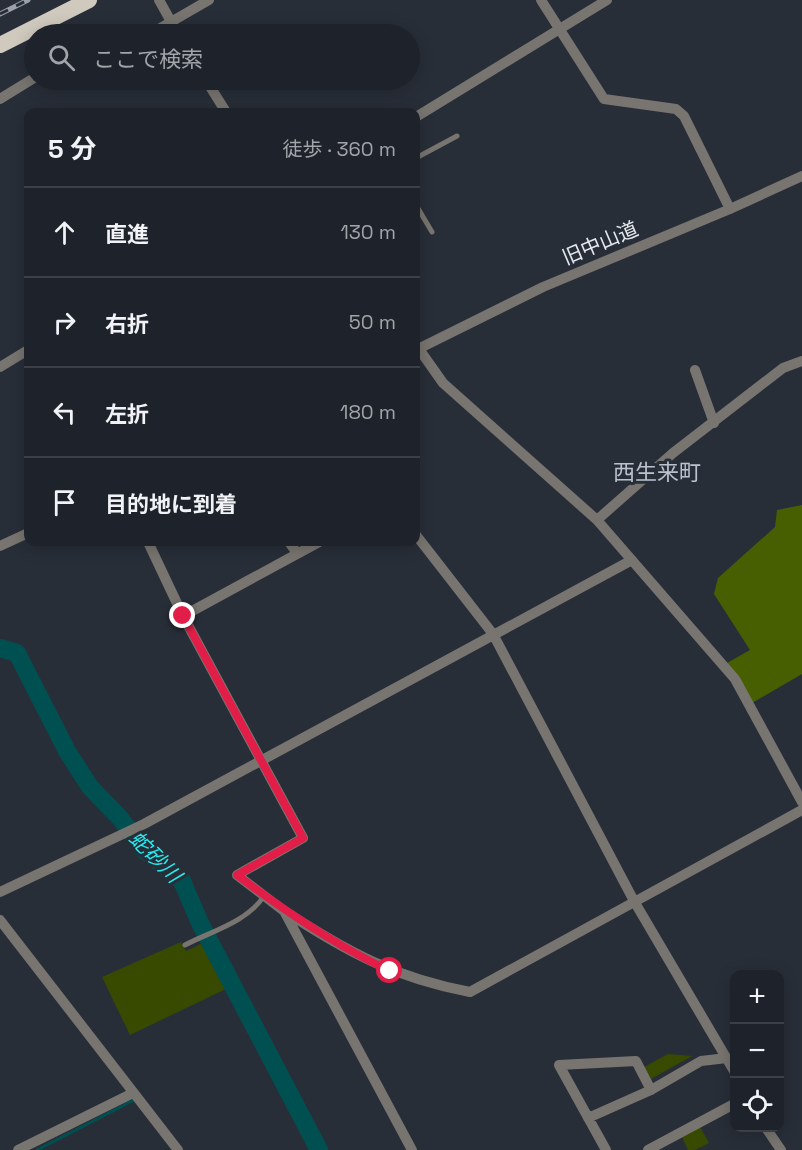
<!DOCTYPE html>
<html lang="ja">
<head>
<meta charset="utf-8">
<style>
  body { margin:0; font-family:"Space Grotesk","Noto Sans JP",sans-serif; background:#262a32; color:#f1f3f6 }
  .controls { position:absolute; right:18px; bottom:18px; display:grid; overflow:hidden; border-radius:12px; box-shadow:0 3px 15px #0003 }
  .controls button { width:54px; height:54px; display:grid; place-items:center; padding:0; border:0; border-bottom:2px solid #3c3f47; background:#1e222a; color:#f1f3f6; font:30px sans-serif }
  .stop { position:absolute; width:18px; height:18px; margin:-14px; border:4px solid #e11d48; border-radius:50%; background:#fff }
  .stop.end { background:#e11d48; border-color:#fff; box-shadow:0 2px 6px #0008 }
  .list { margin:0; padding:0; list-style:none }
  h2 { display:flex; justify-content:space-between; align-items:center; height:78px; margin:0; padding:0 24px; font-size:26px }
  h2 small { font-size:20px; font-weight:400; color:#a1a4a8 }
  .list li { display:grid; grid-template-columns:39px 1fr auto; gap:18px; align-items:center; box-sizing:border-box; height:90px; padding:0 24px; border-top:2px solid #3c3f47 }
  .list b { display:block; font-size:22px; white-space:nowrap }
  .list em { font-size:20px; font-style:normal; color:#a1a4a8 }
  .icon { flex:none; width:33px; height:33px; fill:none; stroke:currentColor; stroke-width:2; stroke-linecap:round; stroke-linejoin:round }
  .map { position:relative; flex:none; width:802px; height:1150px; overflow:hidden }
  .search { position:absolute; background:#1e222a; box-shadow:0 3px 15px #0003; left:24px; top:24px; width:396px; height:66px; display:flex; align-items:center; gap:15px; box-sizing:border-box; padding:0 21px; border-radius:33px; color:#a1a4a8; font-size:22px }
  .panel { position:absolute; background:#1e222a; box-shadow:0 3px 15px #0003; left:24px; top:108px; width:396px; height:438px; border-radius:12px }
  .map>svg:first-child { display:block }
  .green { fill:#384a00 }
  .forest { fill:#485f01 }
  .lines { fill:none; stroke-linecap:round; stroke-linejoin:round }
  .stream { stroke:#005052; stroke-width:3 }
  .river { stroke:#005052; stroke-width:18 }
  .service { stroke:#787570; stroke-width:5 }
  .minor { stroke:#787570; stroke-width:10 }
  .trunk { stroke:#d0cabe; stroke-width:16 }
  .rail-casing { stroke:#9ca1a9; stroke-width:5 }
  .rail { stroke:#282e38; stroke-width:3; stroke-dasharray:9; stroke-linecap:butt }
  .route { stroke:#e11d48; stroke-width:8 }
  .labels { text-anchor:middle; stroke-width:6; stroke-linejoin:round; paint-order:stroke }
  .street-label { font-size:20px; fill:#e5eaf0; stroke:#282e38 }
  .water-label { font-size:21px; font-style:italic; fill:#25ecf0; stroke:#282e38 }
  .quarter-label { font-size:22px; fill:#b9c2ce; stroke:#282e38 }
</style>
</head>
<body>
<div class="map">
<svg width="802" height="1150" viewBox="0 0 802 1150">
  <rect width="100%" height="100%" fill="#282e38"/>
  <!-- green -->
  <path class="green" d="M181 942 186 951 205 942 230 987 130 1035 102 977Z
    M668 1054 692 1056 651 1079 644 1067Z
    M700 1127 709 1143 695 1150H688L682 1137Z"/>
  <!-- forest -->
  <path class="forest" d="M802 505V674L752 703 727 663 750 650 714 594 718 578 775 527 777 510Z"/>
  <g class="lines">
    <!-- stream -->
    <path class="stream" d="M37 1150 132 1101"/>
    <!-- river -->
    <path class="river" d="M0 648 17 653 67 751 90 787 120 818 143 849 182 881 200 923 319 1150"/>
    <!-- service -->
    <path class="service" d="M416 158 457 136
      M416 205 432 232
      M185 945C212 931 247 922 264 896"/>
    <!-- minor -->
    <path class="minor" d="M159 0 178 34
      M541 0 604 99 676 109 684 116 730 209
      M150 34 209 0
      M206 80 226 112
      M0 99 34 78
      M416 117 607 0
      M419 349 443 383 597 520 735 679 802 802
      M416 350 543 287 730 209 802 176
      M0 367 28 350
      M695 370 714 423
      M597 520 673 453 783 368 802 361
      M416 535 493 634 634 901 734 1071
      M148 542 183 616 303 838 237 875 284 911 412 1150
      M289 542 297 553
      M0 546 28 533
      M183 616 319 542
      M0 892 144 824 632 560
      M286 912C349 953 396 978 470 992L802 810
      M0 920 178 1150
      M588 1118 651 1090 701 1061 727 1058
      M766 1128 781 1150
      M18 1150 133 1093
      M606 1150 559 1065 636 1061 651 1090
      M648 1150 734 1104"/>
    <!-- trunk -->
    <path class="trunk" d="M0 45 89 0"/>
    <!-- rail casing -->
    <g class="rail-casing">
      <path id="rail" d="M0 14 28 0"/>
    </g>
    <!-- rail -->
    <use href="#rail" class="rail"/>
  </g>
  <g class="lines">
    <!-- route -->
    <path class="route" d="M183 616 303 838 237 875C286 912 335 945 390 971"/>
  </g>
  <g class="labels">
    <!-- street labels -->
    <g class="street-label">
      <text transform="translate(600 243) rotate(-23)" y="7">旧中山道</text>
    </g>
    <!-- water labels -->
    <g class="water-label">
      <text transform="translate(155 857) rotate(45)" y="7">蛇砂川</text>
    </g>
    <!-- quarter labels -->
    <g class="quarter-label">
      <text x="657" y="480">西生来町</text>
    </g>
  </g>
</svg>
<div class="controls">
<button>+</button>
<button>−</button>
<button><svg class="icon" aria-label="locate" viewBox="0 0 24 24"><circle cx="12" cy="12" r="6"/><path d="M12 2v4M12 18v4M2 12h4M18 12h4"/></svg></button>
</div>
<div class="stop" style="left:390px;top:971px"></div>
<div class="stop end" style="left:183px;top:616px"></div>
<div class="search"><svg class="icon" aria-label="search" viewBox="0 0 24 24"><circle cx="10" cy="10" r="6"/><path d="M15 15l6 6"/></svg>ここで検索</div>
<section class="panel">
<h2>5 分<small>徒歩 · 360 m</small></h2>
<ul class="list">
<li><svg class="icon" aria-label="ahead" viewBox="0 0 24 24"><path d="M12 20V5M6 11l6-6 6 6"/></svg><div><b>直進</b></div><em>130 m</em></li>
<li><svg class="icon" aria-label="right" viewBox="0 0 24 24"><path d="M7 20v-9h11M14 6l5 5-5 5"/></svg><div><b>右折</b></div><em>50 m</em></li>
<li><svg class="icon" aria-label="left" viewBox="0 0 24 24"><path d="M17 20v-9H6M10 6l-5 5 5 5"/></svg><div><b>左折</b></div><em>180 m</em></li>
<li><svg class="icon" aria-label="arrive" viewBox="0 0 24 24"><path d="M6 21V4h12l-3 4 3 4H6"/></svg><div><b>目的地に到着</b></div></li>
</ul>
</section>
</div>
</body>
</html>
